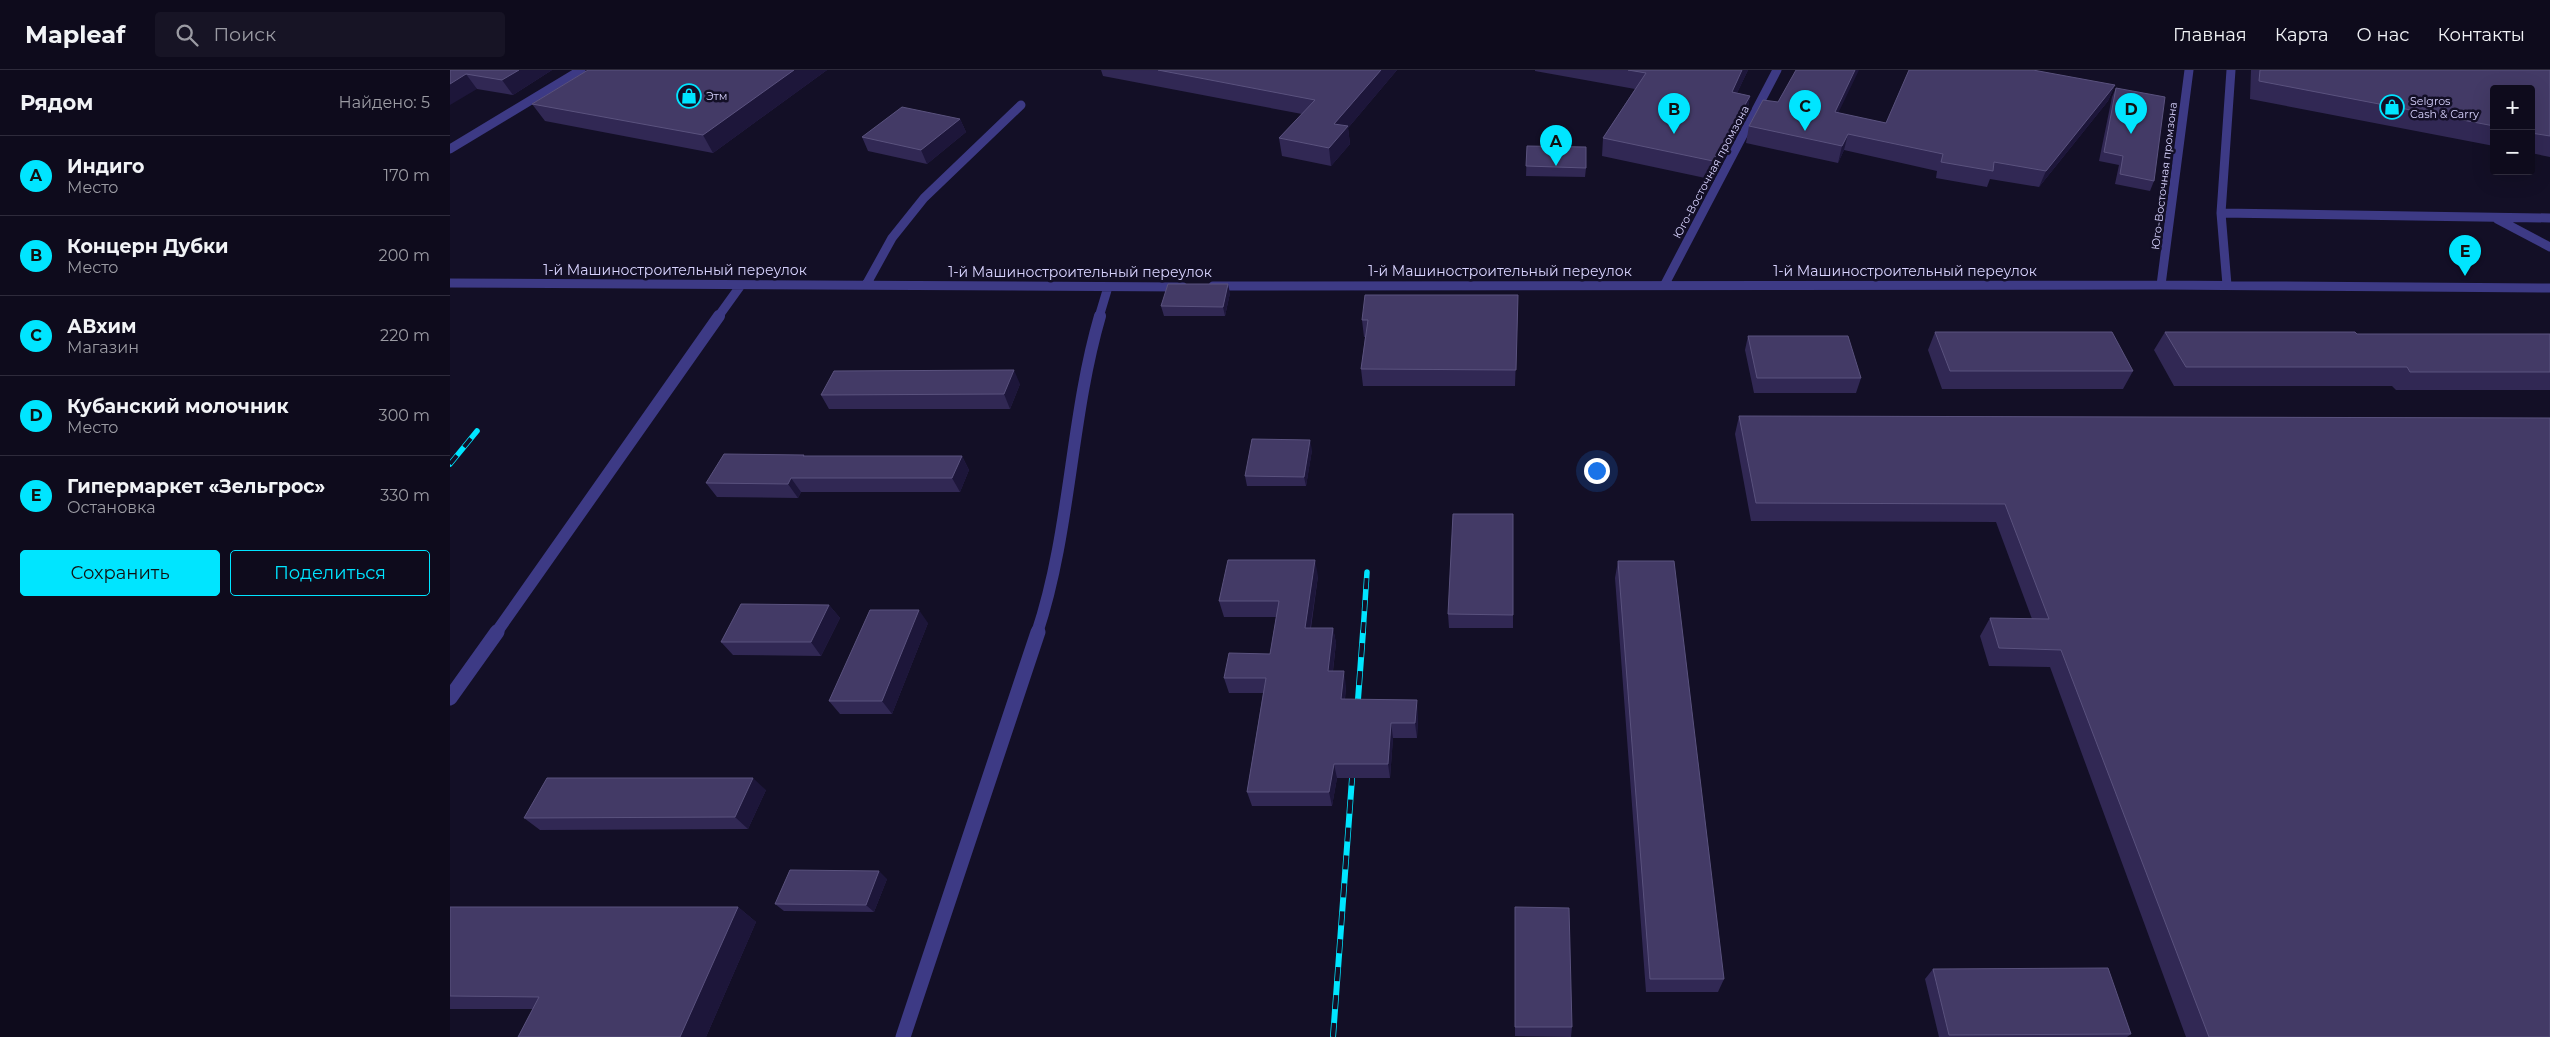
<!DOCTYPE html>
<html lang="ru">
<head>
<meta charset="utf-8">
<style>
  body { margin:0; font-family:Montserrat,sans-serif; background:#171425; color:#f1f3f6 }
  .controls { position:absolute; right:15px; top:15px; display:grid; overflow:hidden; border-radius:5px; box-shadow:0 5px 20px #0002 }
  .controls button { width:45px; height:45px; display:grid; place-items:center; padding:0; border:0; border-bottom:1px solid #2e2b3b; background:#0e0b1c; color:#f1f3f6; font:25px sans-serif }
  .you { position:absolute; left:1146px; top:400px; width:18px; height:18px; margin:-12px; border:4px solid #fff; border-radius:50%; background:#1a73e8; box-shadow:0 0 0 8px #1a73e833 }
  .badge { display:grid; place-items:center; width:32px; height:32px; border-radius:50%; background:#00e5ff; color:#111; font-size:16px; font-weight:700 }
  .pin { position:absolute; translate:-50% -41px; filter:drop-shadow(0 1px 2px #0008) }
  .pin::after { content:''; position:absolute; top:26px; width:18px; height:15px; background:inherit; clip-path:polygon(0 0,100% 0,50% 100%) }
  .list { margin:0; padding:0; list-style:none }
  h2 { display:flex; justify-content:space-between; align-items:center; height:65px; margin:0; padding:0 20px; font-size:21px }
  h2 small { font-size:16px; font-weight:400; color:#9b9ba3 }
  .list li { display:grid; grid-template-columns:32px 1fr auto; gap:15px; align-items:center; box-sizing:border-box; height:80px; padding:0 20px; border-top:1px solid #2e2b3b }
  .list b { display:block; font-size:19px; white-space:nowrap }
  .list p { margin:0; font-size:16px; white-space:nowrap; color:#9b9ba3 }
  .list em { font-size:16px; font-style:normal; color:#9b9ba3 }
  .actions { display:flex; gap:10px; padding:15px 20px }
  .actions a { flex:1; padding:11px 0; border:1px solid #00e5ff; border-radius:5px; text-align:center; font-size:18px; color:#00e5ff }
  .actions .main { background:#00e5ff; color:#111 }
  .icon { flex:none; width:28px; height:28px; fill:none; stroke:currentColor; stroke-width:2; stroke-linecap:round; stroke-linejoin:round }
  .map { position:relative; flex:none; width:2100px; height:967px; overflow:hidden }
  header { display:flex; align-items:center; gap:30px; box-sizing:border-box; height:70px; padding:0 25px; background:#0e0b1c; border-bottom:1px solid #2e2b3b }
  header strong { font-size:24px }
  nav { display:flex; gap:28px; margin-inline-start:auto; font-size:18px }
  .search { width:350px; height:45px; background:#171425; display:flex; align-items:center; gap:12px; box-sizing:border-box; padding:0 18px; border-radius:5px; color:#9b9ba3; font-size:19px }
  main { display:flex }
  aside { flex:1; background:#0e0b1c }
  .map>svg:first-child { display:block }
  .lines { fill:none; stroke-linecap:round; stroke-linejoin:round }
  .minor-far2 { stroke:#3d3a85; stroke-width:9 }
  .minor-far1 { stroke:#3d3a85; stroke-width:12 }
  .minor { stroke:#3d3a85; stroke-width:15 }
  .rail-far1-casing { stroke:#00e5ff; stroke-width:5.5 }
  .rail-casing { stroke:#00e5ff; stroke-width:6 }
  .rail-far1 { stroke:#130f26; stroke-width:4; stroke-dasharray:11; stroke-linecap:butt }
  .rail { stroke:#130f26; stroke-width:4.5; stroke-dasharray:14; stroke-linecap:butt }
  .wall { fill:#312854 }
  .shaded-wall { fill:#1d163a }
  .building { fill:#433a66; stroke:#5a527e }
  .labels { text-anchor:middle; stroke-width:5; stroke-linejoin:round; paint-order:stroke }
  .far-poi-label { font-size:11px; fill:#d9d4ff; stroke:#130f26; text-anchor:start }
  .far-street-label { font-size:11px; fill:#d9d4ff; stroke:#130f26 }
  .street-label { font-size:14px; fill:#d9d4ff; stroke:#130f26 }
</style>
</head>
<body>
<header>
<strong>Mapleaf</strong>
<div class="search"><svg class="icon" aria-label="search" viewBox="0 0 24 24"><circle cx="10" cy="10" r="6"/><path d="M15 15l6 6"/></svg>Поиск</div>
<nav><a>Главная</a><a>Карта</a><a>О нас</a><a>Контакты</a></nav>
</header>
<main>
<aside>
<h2>Рядом<small>Найдено: 5</small></h2>
<ul class="list">
<li><span class="badge">A</span><div><b>Индиго</b><p>Место</p></div><em>170 m</em></li>
<li><span class="badge">B</span><div><b>Концерн Дубки</b><p>Место</p></div><em>200 m</em></li>
<li><span class="badge">C</span><div><b>АВхим</b><p>Магазин</p></div><em>220 m</em></li>
<li><span class="badge">D</span><div><b>Кубанский молочник</b><p>Место</p></div><em>300 m</em></li>
<li><span class="badge">E</span><div><b>Гипермаркет «Зельгрос»</b><p>Остановка</p></div><em>330 m</em></li>
</ul>
<div class="actions"><a class="main">Сохранить</a><a>Поделиться</a></div>
</aside>
<div class="map">
<svg width="2100" height="967" viewBox="0 0 2100 967">
  <rect width="100%" height="100%" fill="#130f26"/>
  <g class="lines">
    <!-- minor-far2 -->
    <path class="minor-far2" d="M0 79 131 0
      M1771 143 1781 0
      M2047 149 2100 177
      M0 213 733 217
      M1215 214 1327 0
      M416 215 442 168 474 128 571 35
      M1711 215 1739 0
      M1777 215 1771 143 2100 148
      M763 216 1711 215 2100 218
      M268 247 291 215
      M649 247 658 217"/>
    <!-- minor-far1 -->
    <path class="minor-far1" d="M46 563 269 246
      M587 563C621 461 620 349 650 246"/>
    <!-- minor -->
    <path class="minor" d="M0 628 47 562
      M453 967 588 562"/>
    <!-- rail-far1 casing -->
    <g class="rail-far1-casing">
      <path id="rail-far1" d="M0 394 27 361
        M913 563 917 502"/>
    </g>
    <!-- rail casing -->
    <g class="rail-casing">
      <path id="rail" d="M907 643 913 562
        M883 967 903 695"/>
    </g>
    <!-- rail-far1 -->
    <use href="#rail-far1" class="rail-far1"/>
    <!-- rail -->
    <use href="#rail" class="rail"/>
  </g>
  <!-- wall -->
  <path class="wall" d="M0 0H102L63 25 27 19Z
    M138 0H377L263 83 95 51 82 34Z
    M651 0H947L898 58 900 74 881 96 832 86 829 68 852 44 653 6Z
    M1085 0H1298L1287 23 1300 26 1297 43 1260 109 1152 86 1153 68 1185 19 1085 1Z
    M1801 0H2100V87L2081 83V19H2044V76L1800 29Z
    M1665 15 1658 31 1589 117 1540 109 1537 117 1486 108 1487 101 1394 80 1388 93 1296 73 1299 56 1328 32 1388 43 1436 53Z
    M1666 18 1704 111 1700 121 1665 114 1669 95 1649 91 1662 27Z
    M510 49 516 62 477 94 418 81 412 67Z
    M1077 76 1136 98 1135 107 1076 106Z
    M780 223 775 246H714L711 236Z
    M1068 225 1065 316H913L911 299 915 267H914L912 250Z
    M1485 262 1683 301 1673 319H1492L1478 280Z
    M1715 262 1907 264H2100V320H1946L1942 316H1724L1704 280Z
    M1298 266 1411 308 1406 323H1304L1295 280Z
    M570 314 560 339H379L371 325Z
    M1289 346 2100 348V967H1736L1600 597 1539 596 1530 566 1540 548 1582 549 1546 452 1301 451 1285 364Z
    M862 380 856 416H797L795 406Z
    M354 385 355 386H512L519 400 510 422H351L348 428 267 427 256 413Z
    M1063 444V558H999L998 544Z
    M1168 491 1274 909 1268 922H1196L1165 508Z
    M868 506 861 558H883L886 573 883 601 896 616 895 629 968 645 967 668H943L940 708H887L882 736H802L797 722 813 623H779L774 608 820 584 826 547H774L769 531Z
    M379 535 390 548 371 586 283 585 271 572Z
    M478 553 442 644H390L379 631Z
    M316 720 298 759 90 760 74 748Z
    M437 809 424 842 334 841 325 834Z
    M0 837H288L306 852 256 967H68L83 939H0Z
    M1065 837 1122 957 1121 967 1065 966Z
    M1483 899 1681 964 1677 967H1489L1475 909Z"/>
  <!-- shaded-wall -->
  <path class="shaded-wall" d="M69 0H102L63 25 52 10Z
    M344 0H377L263 83 253 65Z
    M931 0H947L898 58 900 74 881 96 879 78 884 54Z
    M1292 0H1298L1279 40 1282 22Z
    M1405 0H1409L1381 58 1385 42Z
    M16 4 27 19 0 35V14Z
    M1665 15 1658 31 1589 117 1596 101Z
    M1300 26 1297 43 1260 109 1263 91Z
    M510 49 516 62 477 94 471 80Z
    M1398 64 1394 80 1388 93 1392 76Z
    M778 214 780 223 775 246 773 237Z
    M564 300 570 314 560 339 554 324Z
    M860 370 862 380 856 416 854 407Z
    M512 386 519 400 510 422 502 408Z
    M341 408 351 422 348 428 338 414Z
    M865 490 868 506 858 573 855 558Z
    M379 535 390 548 371 586 361 572Z
    M469 540 478 553 442 644 432 631Z
    M883 558 886 573 881 616 878 601Z
    M894 601 896 616 893 644 891 629Z
    M967 630 968 645 967 668 965 653Z
    M941 653 943 668 940 708 938 694Z
    M884 694 887 708 882 736 879 722Z
    M303 708 316 720 298 759 285 747Z
    M429 801 437 809 424 842 416 835Z
    M288 837 306 852 256 967H230Z"/>
  <!-- building -->
  <path class="building" d="M0 0H69L52 10 16 4 0 14Z
    M138 0H344L253 65 82 34Z
    M708 0H931L884 54 898 56 879 78 829 68 865 30Z
    M1178 0H1292L1282 22 1300 26 1263 91 1153 68 1196 3Z
    M1346 0H1405L1385 42 1436 53 1459 0H1583L1665 15 1596 101 1544 92 1543 101 1491 92 1493 84 1398 64 1392 76 1299 56 1313 30 1328 32Z
    M1810 0H2100V66L2081 63V19H2044V56L1809 11Z
    M1666 18 1715 27 1704 111 1670 104 1673 86 1654 82Z
    M452 37 510 49 471 80 412 67Z
    M1077 76 1136 77V98L1076 96Z
    M718 214H778L773 237 711 236Z
    M915 225H1068L1066 300 911 299 918 250H912Z
    M1485 262H1662L1683 301H1500Z
    M1715 262H1905L1907 264H2100V302H1960L1957 297H1736Z
    M1298 266H1398L1411 308H1307Z
    M564 300 554 324 371 325 384 301Z
    M1289 346 2100 348V967H1759L1611 580 1549 578 1540 548 1599 549 1555 434 1306 433Z
    M802 369 860 370 854 407 795 406Z
    M274 384 354 385 353 386H512L502 408H341L338 414 256 413Z
    M1003 444H1063V545L998 544Z
    M778 490H865L855 558H883L878 601H894L891 629 967 630 965 653H941L938 694H884L879 722H797L816 608H774L779 583 820 584 829 531H769Z
    M1168 491H1224L1274 909H1200Z
    M291 534 379 535 361 572H271Z
    M420 540H469L432 631H379Z
    M97 708H303L285 747 74 748Z
    M340 800 429 801 416 835 325 834Z
    M0 837H288L230 967H68L89 927 0 926Z
    M1065 837 1119 838 1122 957H1065Z
    M1658 898 1681 964 1499 965 1483 899Z"/>
  <!-- icons -->
  <defs>
    <g id="shop-ring" transform="scale(1.25)"><circle r="9.5" fill="#130f26" stroke="#00e5ff" stroke-width="1.5"/><path d="M-5-2.5h2.3a2.7 3.5 0 0 1 5.4 0H5L5.5 6h-11ZM-1.5-2.5h3a1.5 2.3 0 0 0-3 0Z" fill="#00e5ff"/></g>
  </defs>
  <g fill-rule="evenodd">
    <use href="#shop-ring" x="239" y="26"/>
    <use href="#shop-ring" x="1942" y="37"/>
  </g>
  <g class="labels">
    <!-- far-poi labels -->
    <g class="far-poi-label">
      <text x="256" y="30">Этм</text>
      <text x="1960" y="35">Selgros<tspan x="1960" dy="13">Cash &amp; Carry</tspan></text>
    </g>
    <!-- far-street labels -->
    <g class="far-street-label">
      <text transform="translate(1261 102) rotate(-62)" y="4">Юго-Восточная промзона</text>
      <text transform="translate(1714 106) rotate(-83)" y="4">Юго-Восточная промзона</text>
    </g>
    <!-- street labels -->
    <g class="street-label">
      <text x="225" y="205">1-й Машиностроительный переулок</text>
      <text x="1050" y="206">1-й Машиностроительный переулок</text>
      <text x="1455" y="206">1-й Машиностроительный переулок</text>
      <text x="630" y="207">1-й Машиностроительный переулок</text>
    </g>
  </g>
</svg>
<div class="controls">
<button>+</button>
<button>−</button>
</div>
<div class="you"></div>
<div class="pin badge" style="left:1106px;top:96px">A</div>
<div class="pin badge" style="left:1224px;top:64px">B</div>
<div class="pin badge" style="left:1355px;top:61px">C</div>
<div class="pin badge" style="left:1681px;top:64px">D</div>
<div class="pin badge" style="left:2015px;top:206px">E</div>
</div>
</main>
</body>
</html>
